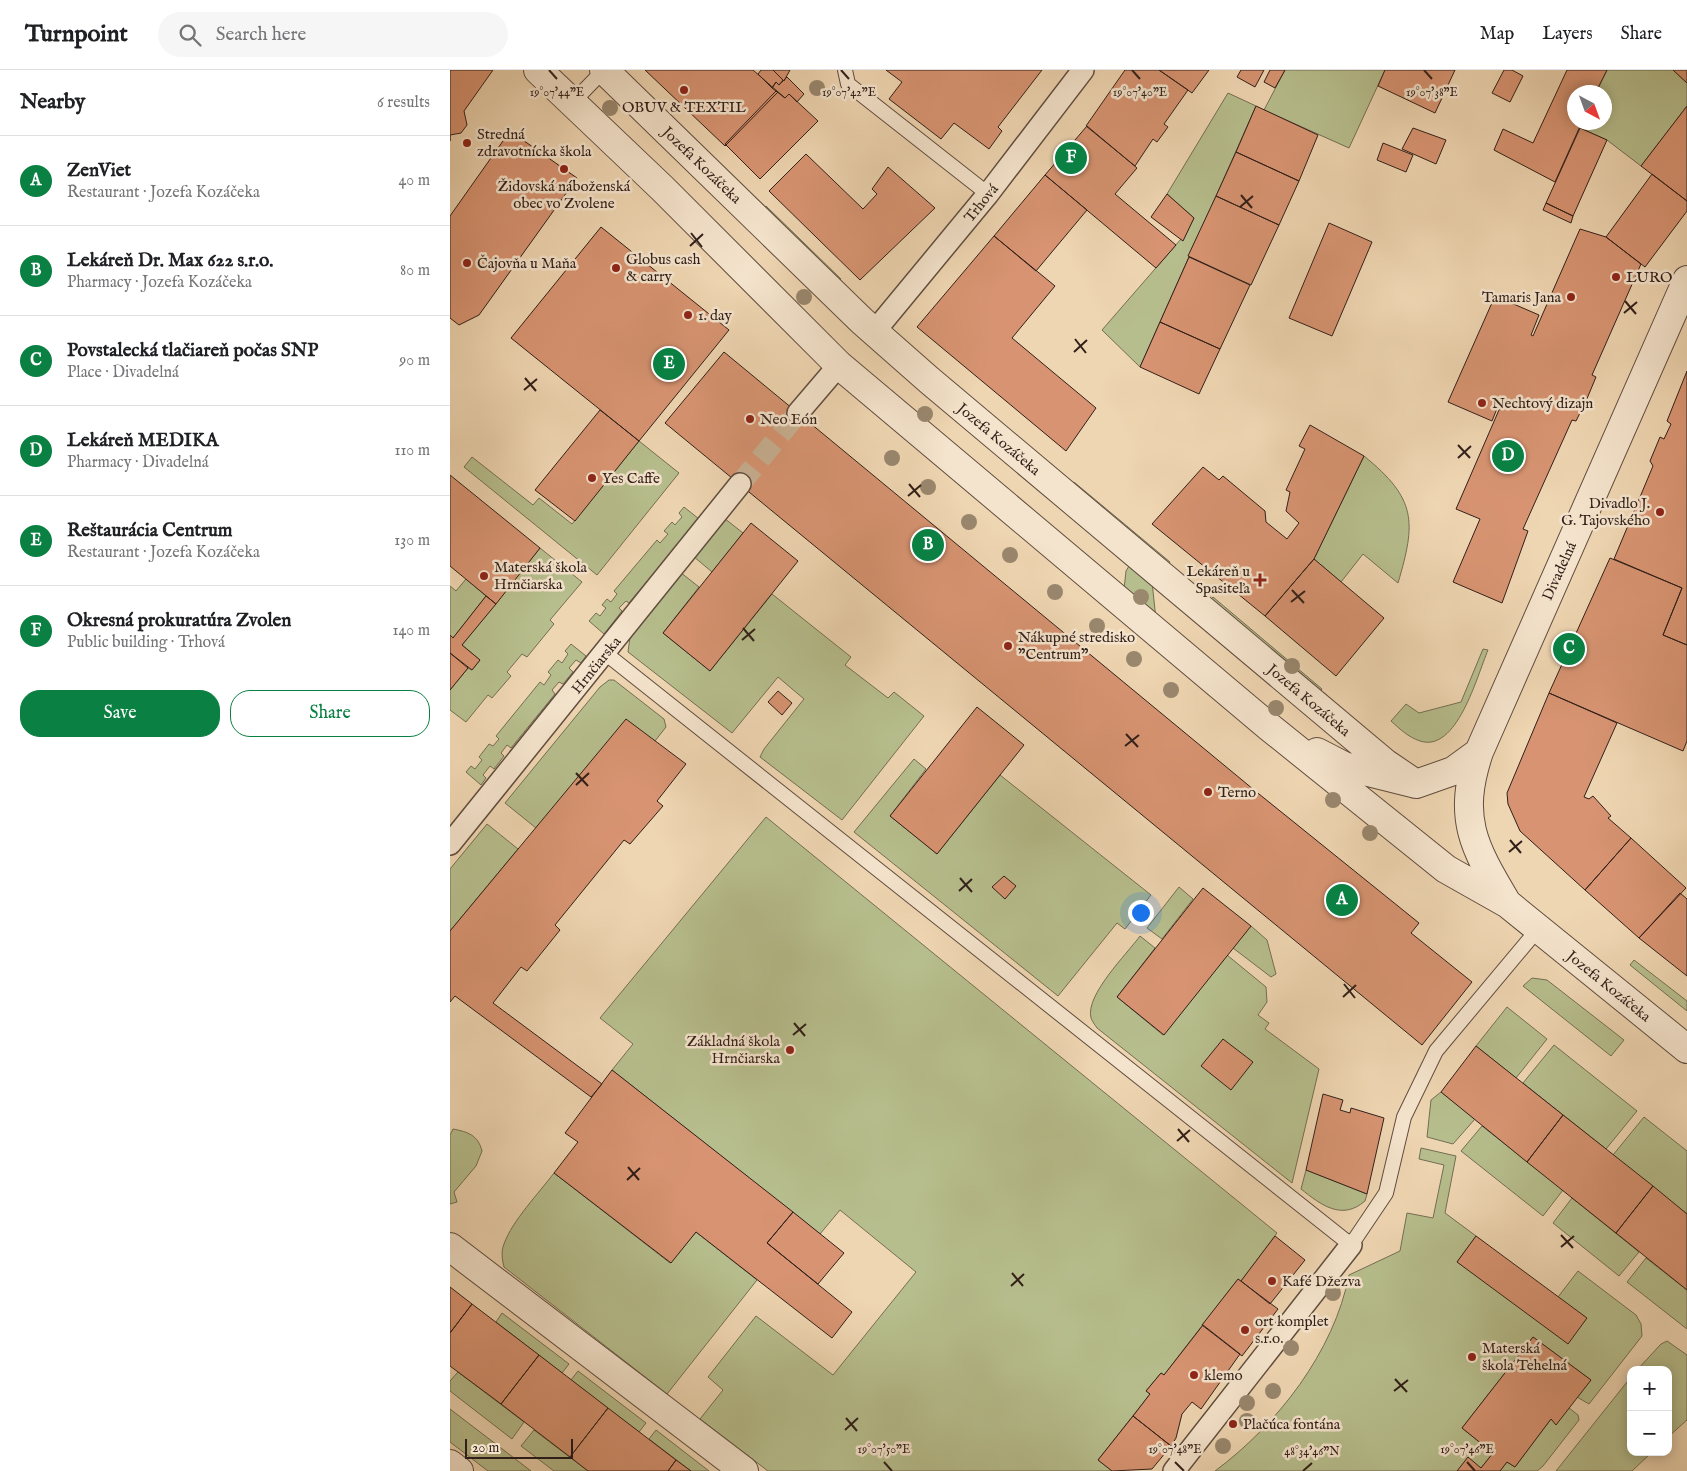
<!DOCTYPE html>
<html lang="en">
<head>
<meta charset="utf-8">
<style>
  body { margin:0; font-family:"IM FELL English",serif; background:#f6f6f6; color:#202124 }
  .controls { position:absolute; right:15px; bottom:15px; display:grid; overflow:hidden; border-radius:10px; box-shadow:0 2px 12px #0003 }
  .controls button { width:45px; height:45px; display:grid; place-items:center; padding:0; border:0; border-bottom:1px solid #e0e0e0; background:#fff; color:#202124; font:25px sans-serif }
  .compass { position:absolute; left:1117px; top:15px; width:45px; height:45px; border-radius:50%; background:#fff; box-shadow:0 2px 12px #0003; rotate:139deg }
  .scale { position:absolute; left:15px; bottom:12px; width:108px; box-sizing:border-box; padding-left:5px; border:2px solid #311f19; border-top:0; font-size:14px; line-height:18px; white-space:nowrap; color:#311f19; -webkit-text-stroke:4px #f5e4cd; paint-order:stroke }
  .you { position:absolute; left:690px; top:842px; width:18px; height:18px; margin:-12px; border:4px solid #fff; border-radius:50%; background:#1a73e8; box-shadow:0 0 0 8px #1a73e833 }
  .badge { display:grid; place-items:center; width:32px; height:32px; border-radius:50%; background:#0b8043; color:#fff; font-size:16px; font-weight:700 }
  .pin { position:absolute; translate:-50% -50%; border:2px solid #fff; box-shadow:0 1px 5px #0006 }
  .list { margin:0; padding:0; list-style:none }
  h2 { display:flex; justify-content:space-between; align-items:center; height:65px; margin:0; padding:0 20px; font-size:21px }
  h2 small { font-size:16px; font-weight:400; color:#757577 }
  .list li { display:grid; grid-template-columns:32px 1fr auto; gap:15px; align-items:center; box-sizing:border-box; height:90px; padding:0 20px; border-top:1px solid #e0e0e0 }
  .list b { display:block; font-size:19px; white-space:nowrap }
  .list p { margin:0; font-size:16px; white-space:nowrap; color:#757577 }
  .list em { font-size:16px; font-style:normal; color:#757577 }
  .actions { display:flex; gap:10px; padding:15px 20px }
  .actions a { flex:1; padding:11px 0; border:1px solid #0b8043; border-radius:20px; text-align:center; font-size:18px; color:#0b8043 }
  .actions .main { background:#0b8043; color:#fff }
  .icon { flex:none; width:28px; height:28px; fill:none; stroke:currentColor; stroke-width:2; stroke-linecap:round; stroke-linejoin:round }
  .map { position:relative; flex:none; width:1237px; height:1401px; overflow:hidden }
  header { display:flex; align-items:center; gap:30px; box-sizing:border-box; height:70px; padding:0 25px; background:#fff; border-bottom:1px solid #e0e0e0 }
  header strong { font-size:24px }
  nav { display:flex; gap:28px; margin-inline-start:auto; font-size:18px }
  .search { width:350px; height:45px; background:#f6f6f6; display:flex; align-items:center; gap:12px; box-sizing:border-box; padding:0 18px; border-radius:28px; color:#757577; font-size:19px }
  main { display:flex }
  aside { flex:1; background:#fff }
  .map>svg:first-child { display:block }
  .green { fill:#b7be8d; stroke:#746e53 }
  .building { fill:#d89472; stroke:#311f19 }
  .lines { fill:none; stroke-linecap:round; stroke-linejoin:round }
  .pedestrian-tunnel { stroke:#c9b193; stroke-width:21; stroke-dasharray:21 11; stroke-linecap:butt }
  .service-casing { stroke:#604d3f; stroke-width:16 }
  .pedestrian-casing { stroke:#604d3f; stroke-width:24 }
  .minor-casing { stroke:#604d3f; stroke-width:30 }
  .service { stroke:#f5e4cd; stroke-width:14 }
  .pedestrian { stroke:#f5e4cd; stroke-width:21 }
  .minor { stroke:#f5e4cd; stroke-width:28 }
  .tree { fill:#99876e }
  .ticks { fill:none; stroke:#311f19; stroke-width:2 }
  .poi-dot { fill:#8f2418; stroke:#f5e4cd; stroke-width:2 }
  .labels { text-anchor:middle; stroke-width:5; stroke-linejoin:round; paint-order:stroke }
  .poi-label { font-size:15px; fill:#311f19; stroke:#f5e4cd; text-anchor:start }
  .street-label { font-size:15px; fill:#311f19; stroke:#f5e4cd }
  .ticks-label { font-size:12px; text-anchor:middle; fill:#311f19; stroke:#f5e4cd; stroke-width:5; stroke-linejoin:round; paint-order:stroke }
</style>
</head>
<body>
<header>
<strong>Turnpoint</strong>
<div class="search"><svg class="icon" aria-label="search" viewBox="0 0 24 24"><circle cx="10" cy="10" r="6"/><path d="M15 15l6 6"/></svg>Search here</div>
<nav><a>Map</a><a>Layers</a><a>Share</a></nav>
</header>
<main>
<aside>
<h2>Nearby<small>6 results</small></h2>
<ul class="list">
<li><span class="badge">A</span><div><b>ZenViet</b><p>Restaurant · Jozefa Kozáčeka</p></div><em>40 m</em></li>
<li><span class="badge">B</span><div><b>Lekáreň Dr. Max 622 s.r.o.</b><p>Pharmacy · Jozefa Kozáčeka</p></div><em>80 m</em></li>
<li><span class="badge">C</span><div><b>Povstalecká tlačiareň počas SNP</b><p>Place · Divadelná</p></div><em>90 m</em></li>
<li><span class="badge">D</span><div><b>Lekáreň MEDIKA</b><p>Pharmacy · Divadelná</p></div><em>110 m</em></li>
<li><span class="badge">E</span><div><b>Reštaurácia Centrum</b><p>Restaurant · Jozefa Kozáčeka</p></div><em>130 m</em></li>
<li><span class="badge">F</span><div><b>Okresná prokuratúra Zvolen</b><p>Public building · Trhová</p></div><em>140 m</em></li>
</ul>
<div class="actions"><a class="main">Save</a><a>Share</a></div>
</aside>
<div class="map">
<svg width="1237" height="1401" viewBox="0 0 1237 1401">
  <rect width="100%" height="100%" fill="#efd6b2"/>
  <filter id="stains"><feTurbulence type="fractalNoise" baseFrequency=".004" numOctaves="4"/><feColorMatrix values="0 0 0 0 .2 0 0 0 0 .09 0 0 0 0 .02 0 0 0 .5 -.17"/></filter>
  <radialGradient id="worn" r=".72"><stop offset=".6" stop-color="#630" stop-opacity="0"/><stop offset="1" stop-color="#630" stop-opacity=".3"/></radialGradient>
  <!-- green -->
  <path class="green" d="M835 0H935L899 78 814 40Z
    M1157 0H1223L1237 13V36L1191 96 1157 70 1130 58 1132 53 1154 52V22H1146Z
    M778 23 806 36 690 297 652 260 731 169 733 170 744 148 717 124Z
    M316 136 391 209 388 212 313 139Z
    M189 371 229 403 147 505 14 397 22 387 83 435 89 428 122 454Z
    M914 386C967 429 966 452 948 513L913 484 891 512 864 489Z
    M624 412 720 492 716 497 620 417Z
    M234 437 249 449 179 533 176 531 169 538 172 541 154 564 139 551 146 543 150 546 156 538 152 535 157 529 161 532 167 524 164 521 207 470 210 473 218 464 214 461 222 452 225 455 232 447 229 443Z
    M274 448 293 463 262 502 243 486Z
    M90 478 132 512 100 550 104 554 77 587 72 584 57 602 61 606 42 628 38 625 16 652 0 640V620L18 598 22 600 30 590 12 575Z
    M679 496 702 512 706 549 674 519 676 501Z
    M230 502 249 517 213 563 260 601 322 524 401 587 395 595 438 628 444 622 474 646 392 750 310 687 314 679 354 629 328 607 282 663 178 582 180 567Z
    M16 509 36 526 3 568 0 565V516L6 521Z
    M763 527 872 619 868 624 758 532Z
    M121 574 136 586 131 593 126 590 119 598 123 602 113 614 109 612 102 620 105 624 61 678 57 675 51 683 54 686 44 699 40 696 33 705 36 708 31 715 16 702 21 696 25 699 32 690 29 687 39 674 43 676 49 669 46 666 90 612 94 615 101 605 98 602 108 590 112 593 118 584 115 581Z
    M1033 579 1038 580C1027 606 1007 683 970 671 958 667 950 659 941 651L956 634 969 643 1011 632Z
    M159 610H164L214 649 216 657 205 671 86 758 55 733 150 617Z
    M464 689 476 699 440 746 487 784 550 705 701 825 675 859 667 853 608 926 404 762Z
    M316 747 827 1163 791 1211 788 1209 714 1305 711 1303 696 1321 700 1324 648 1390 662 1401H318L250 1349 273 1320 258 1307 306 1246 383 1305 466 1202 390 1140 370 1164 162 1000 183 974 150 948Z
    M37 754 68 779 0 861V799Z
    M729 817 743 829 712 869 697 858Z
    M801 856 817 870 826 904 821 907 783 878Z
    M690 866 705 878 667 927 713 965 777 885 816 917 817 932 808 945 819 953 815 959 869 999 842 1113 647 958C645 955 642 951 641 948 635 925 677 884 690 866Z
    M1184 890 1237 931V941L1180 895Z
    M1082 908 1097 910 1174 970 1161 986 1073 916Z
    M1057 937 1097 969 1066 1008 1026 976Z
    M1104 975 1187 1041 1156 1079 1073 1013Z
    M991 1022 1025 1049 1003 1074 977 1067 981 1030Z
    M1194 1047 1237 1081V1144L1163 1085Z
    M1032 1056 1113 1120 1093 1146 1011 1081Z
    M3 1059C18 1062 28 1065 32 1081L26 1096 4 1122 7 1132 0 1134V1065Z
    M971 1078 1006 1086 995 1143 1026 1166 1007 1192 1108 1227 1128 1201 1186 1245 1191 1254 1192 1266 1139 1334 1127 1327 1141 1310 1083 1267 1012 1358 1043 1383 1031 1398 1007 1401H765C827 1355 884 1282 899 1205L950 1181 957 1143 983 1148 994 1095 969 1089Z
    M856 1100 917 1124 915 1131C892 1151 871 1135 851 1119Z
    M104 1103 220 1193 246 1162 307 1210 217 1324 54 1197C52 1189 51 1181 54 1174 62 1151 89 1123 104 1103Z
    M1122 1128 1189 1182 1169 1206 1103 1153Z
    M1196 1188 1237 1220V1259L1177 1212Z
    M52 1243 119 1294 112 1303 46 1252Z
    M1217 1271 1237 1285V1350L1218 1367V1300H1187L1211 1274Z
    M128 1301 196 1353 189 1362 121 1310Z
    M8 1302 74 1352 62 1369 0 1321V1311Z
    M1181 1307V1382H1202L1182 1401H1106Z
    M1119 1338 1128 1345 1129 1350 1093 1396 1087 1401H1050L1057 1392 1065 1397 1101 1349 1106 1354Z
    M0 1339 81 1401H38L0 1372Z
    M84 1360 138 1401H104L71 1376Z
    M206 1360 259 1401H241L199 1369Z"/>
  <!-- building -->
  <path class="building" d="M0 0H43L14 41 17 55 11 63 0 65V71Z
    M195 0H303L328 22 275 76Z
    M311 0H323L333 10 329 15 326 12 322 18 308 4Z
    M323 0H340L334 11Z
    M436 0H592L548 57 552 61 539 79 504 53 491 69 439 29 452 12Z
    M675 0H709L738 20 714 54 718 57 707 72 703 69 685 96 636 56Z
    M709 0H759L742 23Z
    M791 0H814L805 17 787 7Z
    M820 0H835L825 18 814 12Z
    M935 0H1005L985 43 928 16Z
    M1054 0H1062L1073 6 1060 32 1042 23Z
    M1117 0H1157L1146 22H1124V52H1132L1105 112 1044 80 1053 59 1083 73Z
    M1223 0H1237V13Z
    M337 7 354 24 347 32 339 24 335 28 322 18 326 12 329 15Z
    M326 21H327L335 28 339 24 368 51 310 109 275 74Z
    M806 36 868 65 849 111 786 82Z
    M1237 36V131L1191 96Z
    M637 56 687 98 665 124 726 175 706 198 595 105Z
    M963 58 996 70 986 94 952 79Z
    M1130 58 1157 70 1123 146 1096 133Z
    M60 61 127 108 29 245 9 255 0 248V146Z
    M933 73 963 85 956 102 927 90Z
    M786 82 849 111 829 155 766 126Z
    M356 84 413 139 427 124 422 119 438 97 485 138 410 210 319 121Z
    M1202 104 1237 131V141L1195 197 1156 167Z
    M595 105 637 140 586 201 544 166Z
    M717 124 744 148 733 171 701 147Z
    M766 126 829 155 801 215 738 186Z
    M1096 133 1123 146 1121 153 1093 140Z
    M879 153 922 172 882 266 839 248Z
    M151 157 279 260 189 371 61 268Z
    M1130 159 1156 167 1191 194 1142 305 1146 307 1136 331 1126 351 1122 350 1073 459 1078 461 1052 533 1003 512 1030 449 1006 439 1052 333 1050 331 1042 351 998 332 1045 226 1089 245 1081 265 1083 266Z
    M544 166 605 216 562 268 646 338 616 381 467 257Z
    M739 187 800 215 770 279 710 252Z
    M710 252 770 279 749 324 690 297Z
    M274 282 809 724 969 853 961 863 1022 912 972 975 215 353Z
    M1237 301V575L1213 565 1232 518 1164 489 1203 396 1200 391 1210 367 1214 369 1221 354 1217 351Z
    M150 340 189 371 125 451 85 420Z
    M860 355 914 386 864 489 815 546 702 454 753 397 769 410 773 406 815 441 816 452 837 469 849 453 836 441 840 422 836 420 855 379 849 376Z
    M0 405 90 478 46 534 0 496Z
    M301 453 348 491 260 601 213 563Z
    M1160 488 1232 518 1213 565 1237 575V671L1233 681 1099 623Z
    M864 489 934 548 886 606 815 546Z
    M36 526 46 534 12 575 30 590 22 600 0 583V565L3 568Z
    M0 583 18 598 0 620Z
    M328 621 342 633 332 645 318 632Z
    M1099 623 1167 653 1134 727 1139 729 1143 726 1161 746 1158 748 1181 768 1135 820 1070 761 1058 734 1057 723Z
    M527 637 574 675 487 784 440 746Z
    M176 649 236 694 207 731 213 736 180 774 174 770 105 855 110 860 77 901 71 897 43 933 152 1014 141 1027 5 926 0 932V861Z
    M1181 768 1236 818 1189 868 1135 820Z
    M554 806 566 816 555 829 542 817Z
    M753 818 801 856 714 965 667 927Z
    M1230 823 1237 829V906L1189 868Z
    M773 969 803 992 781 1020 751 996Z
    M1026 976 1113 1045 1077 1092 991 1022Z
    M162 1000 343 1142 317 1173 402 1242 382 1268 246 1162 221 1193 104 1103 128 1072 115 1063Z
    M873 1024 893 1030 890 1040 900 1043 901 1038 934 1048 917 1124 856 1100Z
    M1113 1045 1203 1116 1166 1163 1077 1092Z
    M1203 1116 1237 1144V1220L1166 1163Z
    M343 1142 394 1183 368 1214 317 1173Z
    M825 1166 855 1190 820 1234 791 1211Z
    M1026 1166 1137 1248 1118 1274 1007 1192Z
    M788 1209 828 1239 792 1286 752 1255Z
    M0 1217 22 1234 0 1263Z
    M22 1234 89 1285 51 1334 0 1296V1263Z
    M753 1255 790 1284 751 1339 742 1332 732 1344 726 1368 721 1376 683 1346 700 1324 696 1321 711 1303 714 1305Z
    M1083 1267 1141 1310 1106 1355 1101 1349 1065 1397 1057 1392 1050 1401H1007L1018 1387 1031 1398 1043 1383 1012 1358Z
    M89 1285 158 1338 120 1387 51 1334Z
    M158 1338 226 1390 218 1401H138L120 1387Z
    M683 1346 721 1376 702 1399 662 1401 648 1390Z
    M226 1390 241 1401H218Z"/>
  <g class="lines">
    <!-- pedestrian-tunnel -->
    <path class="pedestrian-tunnel" d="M290 414 348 343"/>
    <!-- service casing -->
    <g class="service-casing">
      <path id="service" d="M395 0 398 14 538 124
        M122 33 154 0
        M155 583 901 1175 936 1123 954 1047 986 981 1088 859"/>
    </g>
    <!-- pedestrian casing -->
    <g class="pedestrian-casing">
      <path id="pedestrian" d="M424 262 538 124 633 0
        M348 343 389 295
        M0 774 290 414
        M724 1401 901 1175"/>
    </g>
    <!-- minor casing -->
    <g class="minor-casing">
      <path id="minor" d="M88 0 212 118 389 295 818 656 996 799 1058 834 1237 979
        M154 0 412 251 479 310 935 693 966 714
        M867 682 894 696 966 714 1003 701 1029 682
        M1057 833C1023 776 1007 748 1029 682L1237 210
        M0 1177 294 1401
        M0 1394 9 1401"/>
    </g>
    <!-- service -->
    <use href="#service" class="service"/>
    <!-- pedestrian -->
    <use href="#pedestrian" class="pedestrian"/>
    <!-- minor -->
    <use href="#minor" class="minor"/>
  </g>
  <!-- trees -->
  <g class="tree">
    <circle cx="367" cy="18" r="8"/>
    <circle cx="160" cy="38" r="8"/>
    <circle cx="354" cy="227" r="8"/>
    <circle cx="475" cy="344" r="8"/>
    <circle cx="442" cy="388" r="8"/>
    <circle cx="478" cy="417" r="8"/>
    <circle cx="519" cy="452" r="8"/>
    <circle cx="560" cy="485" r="8"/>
    <circle cx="605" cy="522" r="8"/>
    <circle cx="691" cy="527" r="8"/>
    <circle cx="647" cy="556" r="8"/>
    <circle cx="684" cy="589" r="8"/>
    <circle cx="842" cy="596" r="8"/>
    <circle cx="721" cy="620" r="8"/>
    <circle cx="826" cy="638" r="8"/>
    <circle cx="883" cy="730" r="8"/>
    <circle cx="920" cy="763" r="8"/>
    <circle cx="883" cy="1223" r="8"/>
    <circle cx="841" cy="1278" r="8"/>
    <circle cx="823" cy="1321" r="8"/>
    <circle cx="797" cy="1333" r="8"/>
    <circle cx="797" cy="1351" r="8"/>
    <circle cx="773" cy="1376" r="8"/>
  </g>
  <!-- ticks -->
  <path class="ticks" d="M99 0 107 9M391 0 399 9M682 0 690 9M974 0 982 9M791 125 802 138M790 137 803 126M241 163 252 177M240 176 253 164M1175 231 1186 244M1174 243 1187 232M625 269 636 283M624 282 637 270M75 308 86 321M74 320 87 309M1008 375 1020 388M1008 388 1021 376M459 414 470 427M458 426 471 415M842 520 854 533M841 532 855 521M293 558 304 571M292 570 305 559M676 664 688 677M675 676 689 665M126 703 138 716M126 715 139 703M1060 770 1071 783M1059 782 1072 771M510 808 522 822M509 821 522 809M894 914 905 928M893 927 906 915M344 953 355 966M343 965 356 954M728 1059 739 1072M727 1071 740 1060M178 1097 189 1110M177 1110 190 1098M1111 1165 1123 1178M1111 1177 1124 1166M562 1203 573 1216M561 1216 574 1204M945 1309 957 1322M944 1321 958 1310M396 1348 407 1361M395 1360 408 1348M434 1392 442 1401M725 1392 734 1401M1017 1392 1025 1401M853 1401 862 1393"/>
  <!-- markers -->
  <g class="poi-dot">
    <circle cx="234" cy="20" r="5"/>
    <circle cx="17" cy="73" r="5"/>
    <circle cx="114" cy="99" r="5"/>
    <circle cx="17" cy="193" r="5"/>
    <circle cx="166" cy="198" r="5"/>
    <circle cx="1166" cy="207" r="5"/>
    <circle cx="1121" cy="227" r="5"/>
    <circle cx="238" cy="245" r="5"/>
    <circle cx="1032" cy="333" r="5"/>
    <circle cx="300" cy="349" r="5"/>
    <circle cx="142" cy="408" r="5"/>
    <circle cx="1210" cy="442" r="5"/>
    <circle cx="34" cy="506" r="5"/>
    <path d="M807.5 502.5h5v5h5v5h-5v5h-5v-5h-5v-5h5z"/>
    <circle cx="558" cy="576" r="5"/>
    <circle cx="758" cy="722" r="5"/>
    <circle cx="340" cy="980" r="5"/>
    <circle cx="822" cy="1211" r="5"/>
    <circle cx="795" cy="1260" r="5"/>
    <circle cx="1022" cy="1287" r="5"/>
    <circle cx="744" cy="1305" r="5"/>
    <circle cx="783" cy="1354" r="5"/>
  </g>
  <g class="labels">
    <!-- poi labels -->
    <g class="poi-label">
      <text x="234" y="42" text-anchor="middle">OBUV &amp; TEXTIL</text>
      <text x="27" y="69">Stredná<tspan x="27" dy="17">zdravotnícka škola</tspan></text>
      <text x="114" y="121" text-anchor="middle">Židovská náboženská<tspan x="114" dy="17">obec vo Zvolene</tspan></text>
      <text x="176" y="194">Globus cash<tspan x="176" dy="17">&amp; carry</tspan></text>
      <text x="27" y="198">Čajovňa u Maňa</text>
      <text x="1176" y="212">LURO</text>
      <text x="1111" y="232" text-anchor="end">Tamaris Jana</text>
      <text x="248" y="250">1. day</text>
      <text x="1042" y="338">Nechtový dizajn</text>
      <text x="310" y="354">Neo Eón</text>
      <text x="152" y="413">Yes Caffe</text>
      <text x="1200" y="438" text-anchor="end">Divadlo J.<tspan x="1200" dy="17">G. Tajovského</tspan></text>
      <text x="44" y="502">Materská škola<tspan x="44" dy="17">Hrnčiarska</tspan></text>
      <text x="800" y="506" text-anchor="end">Lekáreň u<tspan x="800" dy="17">Spasiteľa</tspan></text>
      <text x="568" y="572">Nákupné stredisko<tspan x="568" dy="17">"Centrum"</tspan></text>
      <text x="768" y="727">Terno</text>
      <text x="330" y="976" text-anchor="end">Základná škola<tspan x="330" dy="17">Hrnčiarska</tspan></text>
      <text x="832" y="1216">Kafé Džezva</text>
      <text x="805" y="1256">ort komplet<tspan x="805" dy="17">s.r.o.</tspan></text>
      <text x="1032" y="1283">Materská<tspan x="1032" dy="17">škola Tehelná</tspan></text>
      <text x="754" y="1310">klemo</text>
      <text x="793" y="1359">Plačúca fontána</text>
    </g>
    <!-- street labels -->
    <g class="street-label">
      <text transform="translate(252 95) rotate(44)" y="5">Jozefa Kozáčeka</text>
      <text transform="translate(531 133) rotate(-51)" y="5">Trhová</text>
      <text transform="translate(549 369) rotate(40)" y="5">Jozefa Kozáčeka</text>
      <text transform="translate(1109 501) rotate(-66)" y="5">Divadelná</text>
      <text transform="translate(146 595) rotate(-51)" y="5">Hrnčiarska</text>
      <text transform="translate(859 630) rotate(40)" y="5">Jozefa Kozáčeka</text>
      <text transform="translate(1159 916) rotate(39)" y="5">Jozefa Kozáčeka</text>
    </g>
  </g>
  <g class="ticks-label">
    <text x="107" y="26">19°07'44"E</text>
    <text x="399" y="26">19°07'42"E</text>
    <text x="690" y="26">19°07'40"E</text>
    <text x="982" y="26">19°07'38"E</text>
    <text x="434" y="1383">19°07'50"E</text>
    <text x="725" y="1383">19°07'48"E</text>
    <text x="1017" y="1383">19°07'46"E</text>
    <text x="862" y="1385">48°34'46"N</text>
  </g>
  <rect width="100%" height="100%" filter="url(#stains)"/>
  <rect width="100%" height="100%" fill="url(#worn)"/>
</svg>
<div class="controls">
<button>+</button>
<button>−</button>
</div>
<svg class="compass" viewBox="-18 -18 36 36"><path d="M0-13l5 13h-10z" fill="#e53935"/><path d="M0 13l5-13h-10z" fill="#757577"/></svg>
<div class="scale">20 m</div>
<div class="you"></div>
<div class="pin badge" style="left:892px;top:830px">A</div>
<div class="pin badge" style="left:478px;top:475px">B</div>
<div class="pin badge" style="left:1119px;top:579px">C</div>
<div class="pin badge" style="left:1058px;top:386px">D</div>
<div class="pin badge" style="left:219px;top:294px">E</div>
<div class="pin badge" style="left:621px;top:88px">F</div>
</div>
</main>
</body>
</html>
